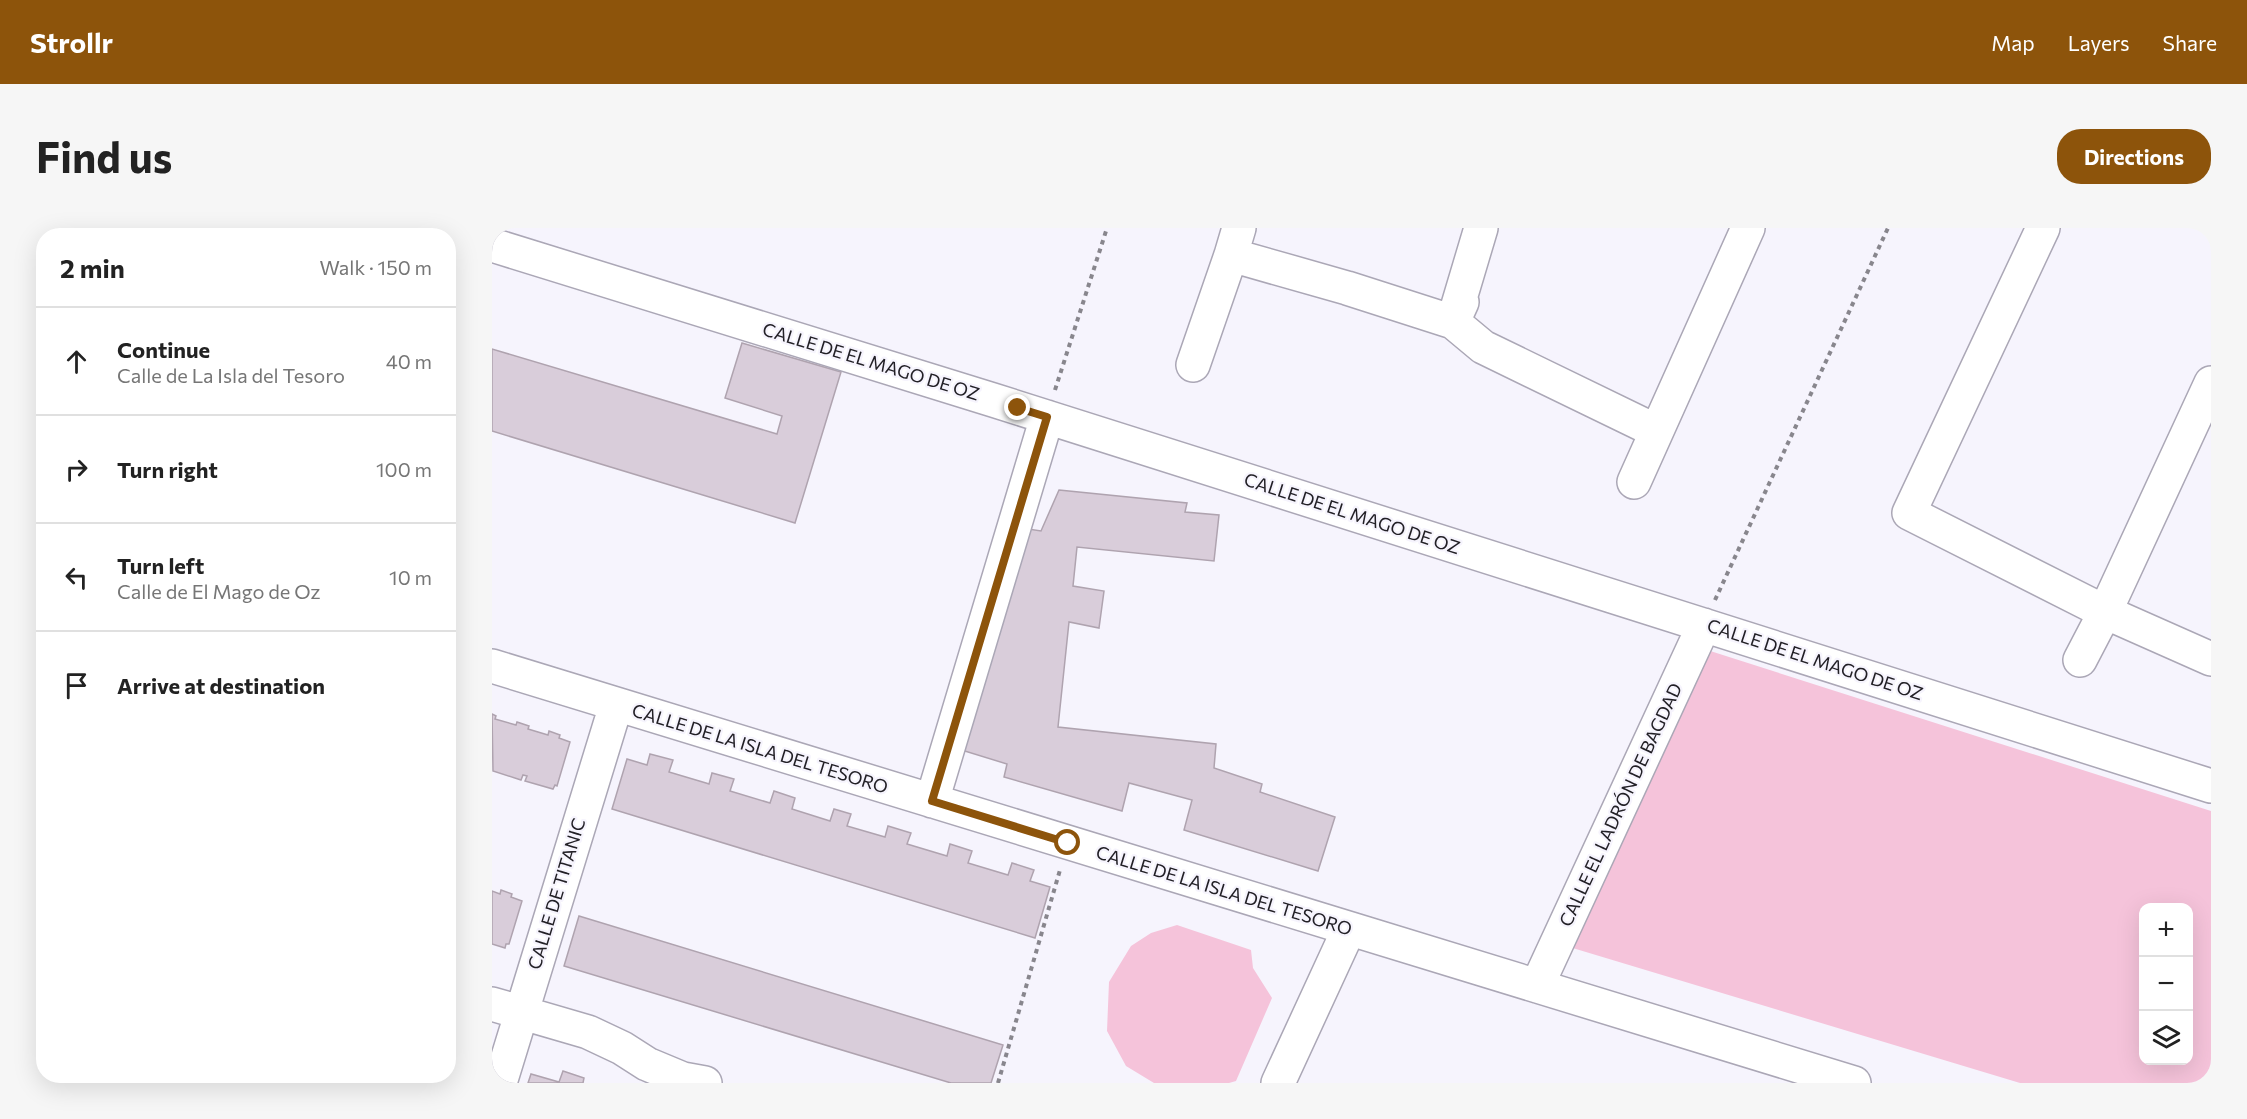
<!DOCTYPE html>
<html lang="en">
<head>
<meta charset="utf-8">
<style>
  body { margin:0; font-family:Commissioner,sans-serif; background:#f6f6f6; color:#222 }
  .controls { position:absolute; right:18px; bottom:18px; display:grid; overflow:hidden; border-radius:12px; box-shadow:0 6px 24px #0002 }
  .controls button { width:54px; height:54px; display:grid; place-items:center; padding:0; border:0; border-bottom:2px solid #e0e0e0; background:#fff; color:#222; font:30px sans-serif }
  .stop { position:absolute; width:18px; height:18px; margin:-14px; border:4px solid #8d540b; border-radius:50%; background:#fff }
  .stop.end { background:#8d540b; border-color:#fff; box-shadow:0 2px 6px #0008 }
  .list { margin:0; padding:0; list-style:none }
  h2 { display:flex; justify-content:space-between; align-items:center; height:78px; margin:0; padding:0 24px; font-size:26px }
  h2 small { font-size:20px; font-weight:400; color:#767676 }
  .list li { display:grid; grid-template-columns:39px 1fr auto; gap:18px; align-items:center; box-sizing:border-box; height:108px; padding:0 24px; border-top:2px solid #e0e0e0 }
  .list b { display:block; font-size:22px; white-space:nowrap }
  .list p { margin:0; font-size:20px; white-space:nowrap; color:#767676 }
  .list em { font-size:20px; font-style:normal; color:#767676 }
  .icon { flex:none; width:33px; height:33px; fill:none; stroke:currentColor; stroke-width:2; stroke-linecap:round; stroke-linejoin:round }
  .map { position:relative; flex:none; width:1719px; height:855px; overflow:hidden; border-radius:24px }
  header { display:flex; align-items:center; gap:36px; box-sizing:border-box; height:84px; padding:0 30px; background:#8d540b; color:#fff }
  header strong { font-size:28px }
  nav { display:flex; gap:33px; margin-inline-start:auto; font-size:21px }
  .intro { display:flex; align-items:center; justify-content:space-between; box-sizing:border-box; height:144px; padding:0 36px }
  h1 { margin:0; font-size:42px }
  .button { padding:15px 27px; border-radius:24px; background:#8d540b; color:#fff; font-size:21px; font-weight:700 }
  main { display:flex; gap:36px; padding:0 36px }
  aside { flex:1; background:#fff; border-radius:24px; box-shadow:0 6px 24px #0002 }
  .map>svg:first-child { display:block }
  .green { fill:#f5c3da; fill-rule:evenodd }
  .building { fill:#d9cdda; stroke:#afa3af; stroke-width:1.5 }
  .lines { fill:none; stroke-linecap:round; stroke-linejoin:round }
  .minor-casing { stroke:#aba7b6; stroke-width:36 }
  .path { stroke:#88868d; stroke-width:4; stroke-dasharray:4.5 4.5; stroke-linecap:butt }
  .minor { stroke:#fff; stroke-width:33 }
  .route { stroke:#8d540b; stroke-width:8 }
  .labels { text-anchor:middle; stroke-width:4.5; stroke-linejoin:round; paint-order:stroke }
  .street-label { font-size:18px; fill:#222026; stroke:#f6f4fd }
</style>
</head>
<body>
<header>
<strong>Strollr</strong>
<nav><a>Map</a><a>Layers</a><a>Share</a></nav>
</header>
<div class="intro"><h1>Find us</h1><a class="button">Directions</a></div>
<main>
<aside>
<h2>2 min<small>Walk · 150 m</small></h2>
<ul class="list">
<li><svg class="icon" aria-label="ahead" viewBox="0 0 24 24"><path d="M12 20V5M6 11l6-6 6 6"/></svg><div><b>Continue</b><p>Calle de La Isla del Tesoro</p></div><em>40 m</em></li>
<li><svg class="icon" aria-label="right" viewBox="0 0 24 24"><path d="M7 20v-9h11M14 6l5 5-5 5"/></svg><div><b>Turn right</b></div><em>100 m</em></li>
<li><svg class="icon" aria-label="left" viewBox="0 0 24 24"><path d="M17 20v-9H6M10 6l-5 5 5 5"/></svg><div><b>Turn left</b><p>Calle de El Mago de Oz</p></div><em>10 m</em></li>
<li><svg class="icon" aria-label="arrive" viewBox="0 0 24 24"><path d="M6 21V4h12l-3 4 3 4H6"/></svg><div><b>Arrive at destination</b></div></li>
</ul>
</aside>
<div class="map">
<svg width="1719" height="855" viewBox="0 0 1719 855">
  <rect width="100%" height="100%" fill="#f6f4fd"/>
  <!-- green -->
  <path class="green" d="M1212 421 1719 583V855H1528L1074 718ZM1652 680H1696V832H1652Z
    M685 697 759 722 761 740 780 770 744 853 737 855H662L634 838 615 803 617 754 639 718 659 705Z"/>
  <!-- building -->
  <path class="building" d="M250 115 349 144 303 295 0 203V121L285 206 290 188 233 170Z
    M567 262 695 275 693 284 727 287 722 333 585 319 581 358 612 363 607 400 577 394 566 499 724 516 722 540 770 556 768 564 843 589 826 643 692 602 700 572 637 555 630 583 512 549 515 536 463 520 530 300 549 303Z
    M0 486 4 488 3 491 24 497 25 494 37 498 36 501 56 507 57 503 68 507 67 510 78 514 65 558 63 557 61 561 33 553 35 548 31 547 29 552 1 543Z
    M158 526 181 532 177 544 214 555 217 556 220 545 242 551 238 563 278 575 282 563 303 570 300 581 338 593 342 581 359 586 355 598 393 609 396 598 419 605 415 616 455 628 458 616 480 623 476 635 516 647 520 635 542 642 538 653 558 659 543 710 120 581 135 531 155 537Z
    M9 662 20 666 19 669 30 673 17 716H14L13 720 0 716V663L8 666Z
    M87 688 511 817 499 855H459L72 738Z
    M71 843 92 850 91 855H36L39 846 67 854Z"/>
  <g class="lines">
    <!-- minor casing -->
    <g class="minor-casing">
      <path id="minor" d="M747 0 739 27 855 60 961 94 989 0
        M1551 0 1417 285 1613 384 1719 431
        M0 17 501 172 1719 558
        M970 74 961 94 991 119 1164 203
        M701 137 739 27
        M1142 254 1256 0
        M1588 432 1613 384 1719 155
        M0 438 1362 855
        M440 573 555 189
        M1045 758 1212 397
        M0 776 96 804 130 820 155 836 191 851 213 855
        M8 855 124 477
        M786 855 857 701"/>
    </g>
    <!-- path -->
    <path class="path" d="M563 162 615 0
      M1223 372 1396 0
      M506 855 568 642"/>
    <!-- minor -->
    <use href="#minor" class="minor"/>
  </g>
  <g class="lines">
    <!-- route -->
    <path class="route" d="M526 180 555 189 440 573 576 615"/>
  </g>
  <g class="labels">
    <!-- street labels -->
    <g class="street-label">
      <text transform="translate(379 134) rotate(17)" y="6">CALLE DE EL MAGO DE OZ</text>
      <text transform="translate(860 286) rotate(18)" y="6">CALLE DE EL MAGO DE OZ</text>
      <text transform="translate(1323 432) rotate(18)" y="6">CALLE DE EL MAGO DE OZ</text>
      <text transform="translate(268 521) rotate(17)" y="6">CALLE DE LA ISLA DEL TESORO</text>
      <text transform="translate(1129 577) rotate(-65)" y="6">CALLE EL LADRÓN DE BAGDAD</text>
      <text transform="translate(732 663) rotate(17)" y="6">CALLE DE LA ISLA DEL TESORO</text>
      <text transform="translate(65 666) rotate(-73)" y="6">CALLE DE TITANIC</text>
    </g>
  </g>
</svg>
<div class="controls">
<button>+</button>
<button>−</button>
<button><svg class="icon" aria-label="layers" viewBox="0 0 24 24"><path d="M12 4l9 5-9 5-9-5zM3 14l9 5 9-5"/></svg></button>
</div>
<div class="stop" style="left:576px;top:615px"></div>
<div class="stop end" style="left:526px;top:180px"></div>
</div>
</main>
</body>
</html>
